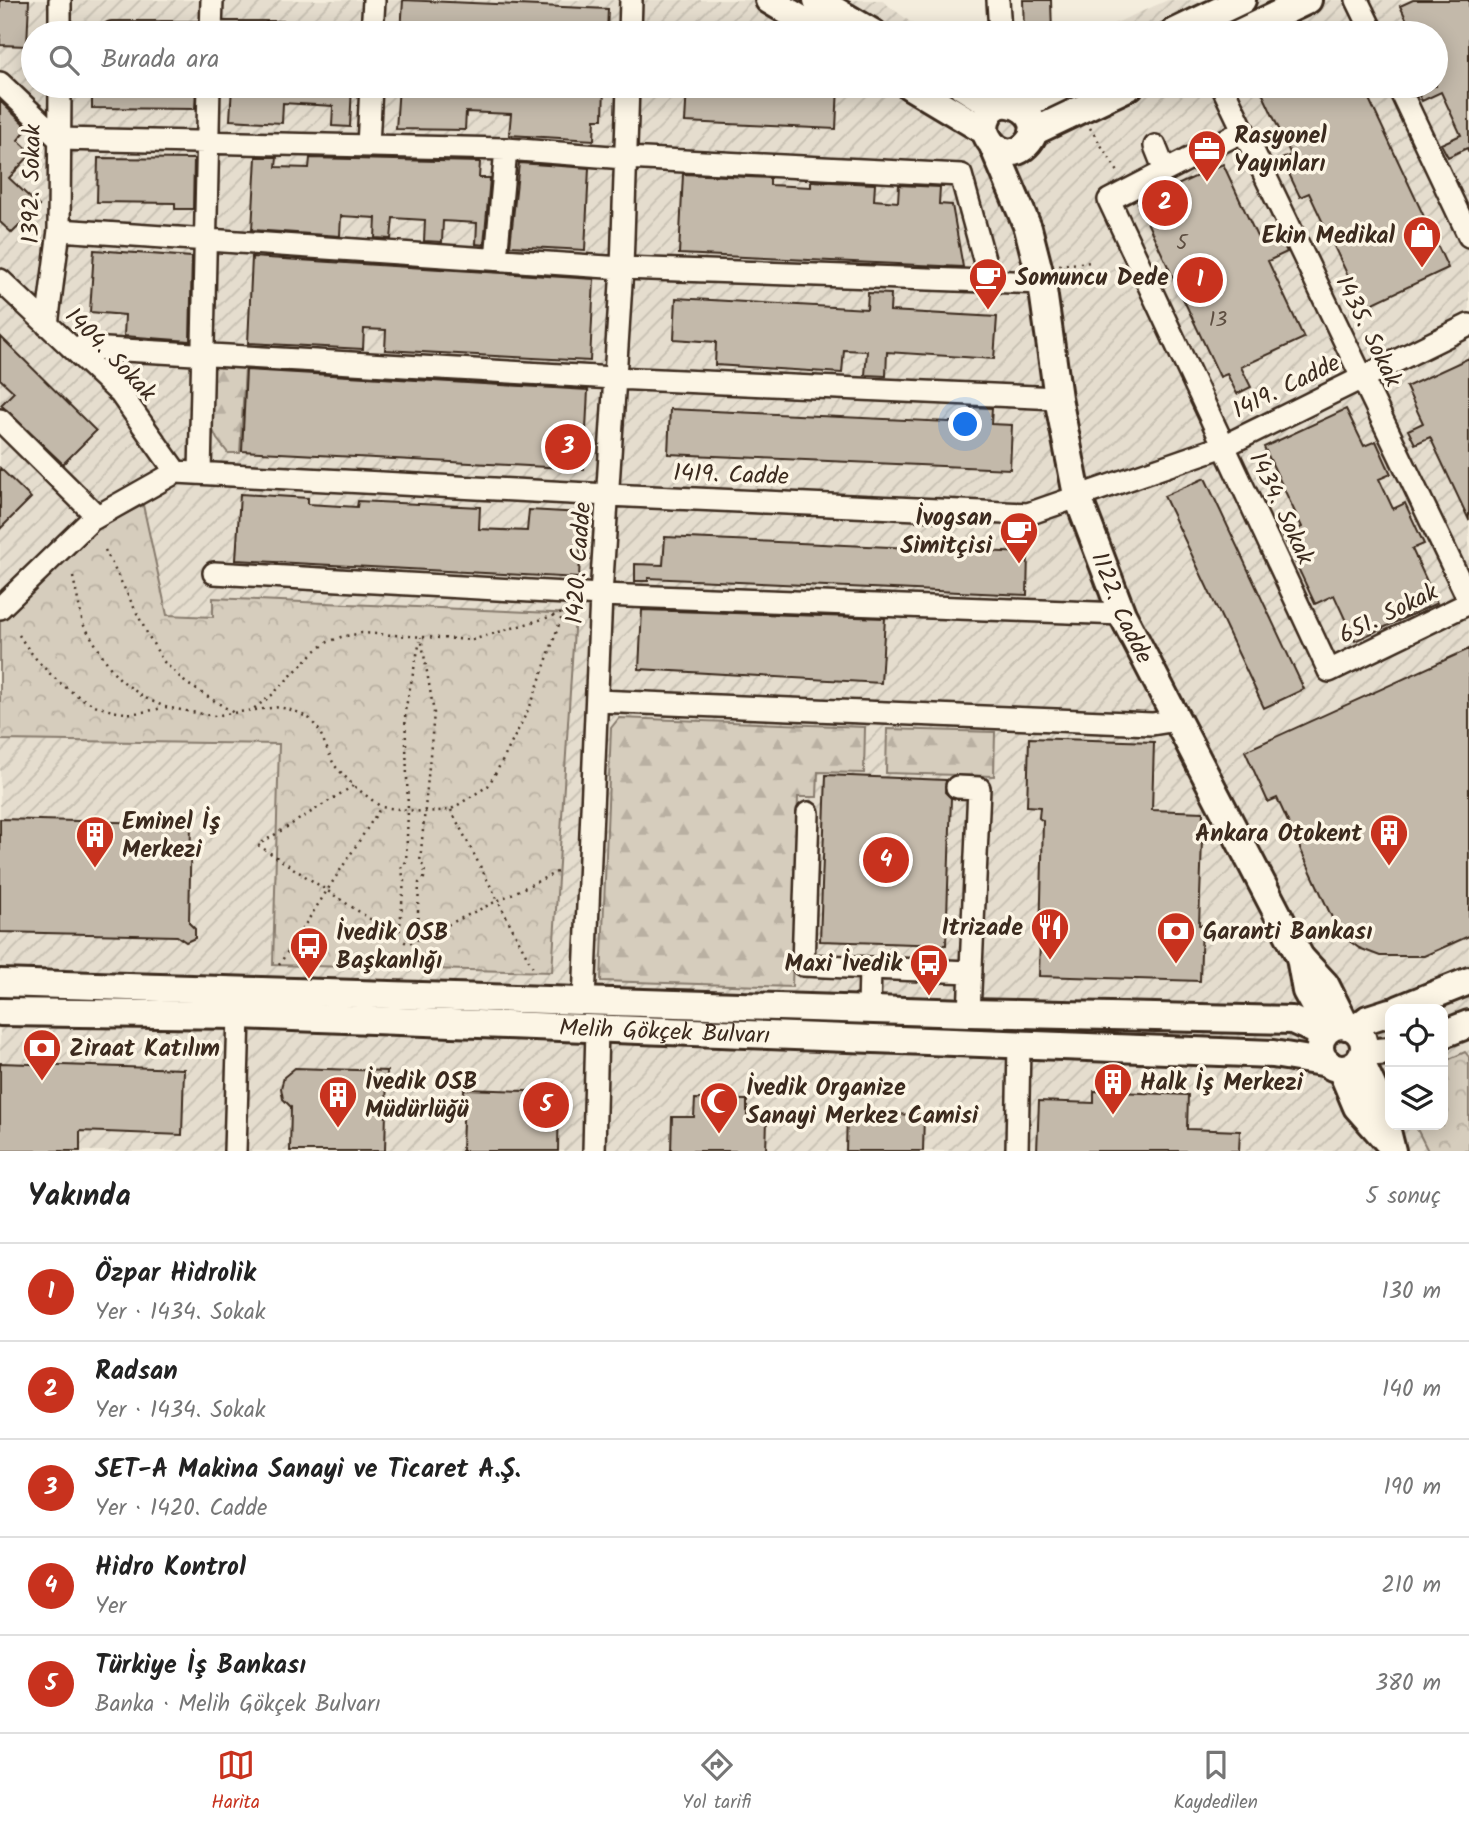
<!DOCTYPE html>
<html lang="tr">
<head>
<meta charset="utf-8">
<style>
  body { margin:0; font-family:Kalam,sans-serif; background:#f6f6f6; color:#222 }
  .controls { position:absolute; right:21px; bottom:21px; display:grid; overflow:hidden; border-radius:14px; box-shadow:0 4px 18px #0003 }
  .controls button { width:63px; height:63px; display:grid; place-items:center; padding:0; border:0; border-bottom:2px solid #e0e0e0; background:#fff; color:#222; font:35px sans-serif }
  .you { position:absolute; left:966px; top:425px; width:24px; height:24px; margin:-18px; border:5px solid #fff; border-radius:50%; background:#1a73e8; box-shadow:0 0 0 10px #1a73e833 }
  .badge { display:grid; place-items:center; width:46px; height:46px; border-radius:50%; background:#c8321e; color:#fff; font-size:23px; font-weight:700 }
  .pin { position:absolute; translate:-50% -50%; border:4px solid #fff; box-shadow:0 2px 7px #0006 }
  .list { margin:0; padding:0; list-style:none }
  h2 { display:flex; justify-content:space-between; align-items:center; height:91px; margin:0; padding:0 28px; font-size:30px }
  h2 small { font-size:23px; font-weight:400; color:#767676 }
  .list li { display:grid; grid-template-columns:46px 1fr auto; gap:21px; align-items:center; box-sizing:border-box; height:98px; padding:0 28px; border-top:2px solid #e0e0e0 }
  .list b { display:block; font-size:26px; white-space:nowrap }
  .list p { margin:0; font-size:23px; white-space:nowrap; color:#767676 }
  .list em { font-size:23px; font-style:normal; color:#767676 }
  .icon { flex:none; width:38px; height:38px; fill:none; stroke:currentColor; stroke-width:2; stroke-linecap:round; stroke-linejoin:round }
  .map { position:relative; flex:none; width:1469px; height:1151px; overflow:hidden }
  .search { position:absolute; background:#fff; box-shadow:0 4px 18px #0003; left:21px; right:21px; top:21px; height:77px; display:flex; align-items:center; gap:18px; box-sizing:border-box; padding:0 24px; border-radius:38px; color:#767676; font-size:26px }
  .sheet { height:581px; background:#fff }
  nav { display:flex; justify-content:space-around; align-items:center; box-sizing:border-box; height:98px; border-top:2px solid #e0e0e0; background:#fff; font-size:19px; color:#767676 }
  nav a { display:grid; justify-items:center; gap:4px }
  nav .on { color:#c8321e }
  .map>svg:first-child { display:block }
  .industrial { fill:url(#industrial-furrows); fill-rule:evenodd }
  .forest { fill:url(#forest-firs); stroke:#887c6e; stroke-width:2 }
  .park { fill:url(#park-crowns); stroke:#887c6e; stroke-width:2 }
  .building { fill:#c3b9aa; stroke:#3b2a1e; stroke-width:2 }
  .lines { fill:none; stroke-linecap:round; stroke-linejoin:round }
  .minor-casing { stroke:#3b2a1e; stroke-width:26 }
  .major-casing { stroke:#3b2a1e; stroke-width:32 }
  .path { stroke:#3b2a1e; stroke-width:2.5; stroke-dasharray:2 5; stroke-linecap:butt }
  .minor { stroke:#fcf5e5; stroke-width:21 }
  .major { stroke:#fcf5e5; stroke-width:26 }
  .labels { text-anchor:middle; stroke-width:7; stroke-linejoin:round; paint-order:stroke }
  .number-label { font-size:21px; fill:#5d4e41 }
  .poi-label { font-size:24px; font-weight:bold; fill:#3b2a1e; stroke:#fcf5e5; text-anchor:start }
  .street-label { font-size:24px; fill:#3b2a1e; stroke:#fcf5e5 }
</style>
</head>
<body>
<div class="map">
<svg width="1469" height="1151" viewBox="0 0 1469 1151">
  <defs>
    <pattern id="industrial-furrows" width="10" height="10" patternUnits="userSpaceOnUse" patternTransform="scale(1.75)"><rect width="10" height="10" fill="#e5ddce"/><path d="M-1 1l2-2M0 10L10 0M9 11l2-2" fill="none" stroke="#c5beb0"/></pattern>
    <pattern id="forest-firs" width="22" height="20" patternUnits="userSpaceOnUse" patternTransform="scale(1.75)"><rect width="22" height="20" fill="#d6cdbd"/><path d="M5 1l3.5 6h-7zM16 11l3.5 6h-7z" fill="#b9b0a2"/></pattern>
    <pattern id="park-crowns" width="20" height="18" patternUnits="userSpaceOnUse" patternTransform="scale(1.75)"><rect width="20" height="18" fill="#d6cdbd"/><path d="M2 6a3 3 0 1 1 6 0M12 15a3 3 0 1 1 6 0" fill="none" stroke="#b9b0a2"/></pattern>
  </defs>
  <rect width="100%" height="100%" fill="#f4eddd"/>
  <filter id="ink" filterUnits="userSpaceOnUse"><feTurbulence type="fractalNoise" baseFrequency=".0143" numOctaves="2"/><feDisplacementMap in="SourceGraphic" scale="14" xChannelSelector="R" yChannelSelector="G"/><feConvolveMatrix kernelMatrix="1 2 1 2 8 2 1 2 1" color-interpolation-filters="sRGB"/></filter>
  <g filter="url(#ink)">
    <!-- industrial -->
    <path class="industrial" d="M0 0H881L925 33H33V86H1436V33H1093L1168 0H1469V1151H0ZM1390 1009H1443V1125H1390Z"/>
    <!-- forest -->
    <path class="forest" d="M213 366 245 368 240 453H228L217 439 210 424Z
      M619 718 865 727 864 773 818 772 817 797H798L792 987 601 981 611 728Z
      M887 729 995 732 994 776 886 773Z"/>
    <!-- park -->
    <path class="park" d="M143 505 167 615 213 617V598L575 614 552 972 273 965 279 744 0 740V619L66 552 102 525Z
      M1465 1052 1469 1057V1151H1428L1415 1125H1443V1062Z"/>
    <!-- building -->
    <path class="building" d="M0 0H29L27 46 0 45Z
      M403 0 608 9 607 33H401Z
      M1023 0H1051L1052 33H1024Z
      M1413 0H1469V153L1467 148 1448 157 1441 144 1461 135 1441 92 1422 101 1414 86H1436V33H1413L1400 6Z
      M92 86H196L195 109 92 108Z
      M232 86H352L350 127 332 126 333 106 283 103 282 123 230 120Z
      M399 86H604L603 119H595L594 140 509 135 511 114 466 112 465 130 396 129Z
      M687 86H838L836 129 685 122Z
      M1259 86H1363L1448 268 1363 308 1309 193 1300 197 1282 159 1291 155Z
      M0 101 28 128 18 140 32 153 9 178 39 206 12 233 0 222Z
      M256 157H277L276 167 309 168 310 158 480 162 479 178H490L484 245 476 244 477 223 443 221 442 242 424 241 425 220 393 218 391 239 375 238 376 218 341 216 340 236 252 230Z
      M98 158 194 159 193 209H175V203L97 202Z
      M519 163 589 168 585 250 510 246Z
      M1223 164 1259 241 1278 233 1287 252 1268 261 1304 338 1241 367 1251 387 1237 394 1227 374 1220 377 1138 203Z
      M683 174 770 178V185L811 187V181L875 184 874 200 898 202 899 185 940 187 939 204 952 205 963 267 679 254Z
      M94 250 192 257 190 341 124 336 125 315 90 312Z
      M252 257 594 279 590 361 385 350 386 330 364 329 363 349 248 343Z
      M868 293 891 294 890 311 997 317 994 359 887 352 886 376 865 375 867 351 844 350 842 373 715 365 716 342 674 339 676 298 867 309Z
      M0 336 96 431 63 464 1 405 14 392 0 379Z
      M1469 358V520L1430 437 1415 444 1408 430 1423 423 1406 387Z
      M246 370 588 390 584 469 242 451Z
      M971 407 992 408 991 424 1012 425 1010 469 668 454 670 409 971 423Z
      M1346 409 1364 446 1376 441 1391 474 1379 479 1393 509 1405 503 1424 544 1412 549 1437 603 1355 641 1334 595 1315 604 1283 536 1302 527 1264 447Z
      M0 468 31 498 0 529Z
      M1205 478 1304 689 1264 708 1164 496Z
      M240 494 308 498V504L357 507 358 501 480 507 479 529 527 531 529 510 582 513 579 578 236 560Z
      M665 537 1028 553 1027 595 648 578V581H635V564L663 565Z
      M642 610 885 618 881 683 639 669Z
      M1469 649V936L1424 956H1380L1359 948 1339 933 1277 798 1268 802 1245 751Z
      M1029 738 1154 742 1152 810 1203 812 1199 925H1202L1200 981 1039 976 1043 821 1039 818 1040 807 1027 806Z
      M826 775 946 780 945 792 951 798 946 945 820 941Z
      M0 819 191 824 189 923 195 929V938L186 942 177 936 0 932Z
      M0 1063 184 1069 182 1135 80 1131V1151H0Z
      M295 1068 387 1071 385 1151H290L291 1107 283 1099 281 1088 284 1077Z
      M464 1089 559 1092 558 1151H462Z
      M1094 1091 1188 1095 1187 1129 1240 1131 1239 1151H1037L1039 1101 1094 1103Z
      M695 1099 747 1100V1119L767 1120 766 1151H671L672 1117H694Z
      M847 1113 924 1115 923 1151H846Z"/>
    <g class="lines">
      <!-- minor casing -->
      <g class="minor-casing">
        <path id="minor" d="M998 0 1000 33
          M1357 0 1373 33
          M60 33V0
          M112 33H285
          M211 33 212 0
          M372 33 374 0
          M630 33 631 0
          M0 83 59 139 506 149 625 158 961 175 990 281
          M1009 86 1014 104
          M1222 86 1469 600
          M1398 86 1469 236
          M1243 131 1109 200 1329 671 1469 603
          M368 146 371 86
          M1155 146 1165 171
          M59 230 622 268 1042 283
          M496 259 506 149
          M0 280 120 393 176 472
          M47 325 59 230 60 86
          M71 347 614 378 1058 398
          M0 420 97 516
          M200 473 209 86
          M214 573 601 595 1122 614
          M0 608 91 520 176 472 608 495 1028 514 1224 446 1469 325
          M597 701 1152 724 1177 720
          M957 787 979 788 969 1013
          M808 813 803 965 870 968 869 1010
          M870 968 971 972
          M584 1001 601 595 622 268 628 86
          M235 1151 239 1015
          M594 1151 597 1028
          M1017 1151 1019 1044"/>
      </g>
      <!-- major casing -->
      <g class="major-casing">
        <g id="major">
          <path d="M769 0 824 33"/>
          <path d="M817 0 873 33"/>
          <path d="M1173 33 1242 0"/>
          <path d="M1239 33 1308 0"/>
          <path d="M910 86 985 131C991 149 1010 161 1026 145 1057 115 986 77 985 131"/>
          <path d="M962 86 995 107"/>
          <path d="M1019 107 1063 86"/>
          <path d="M1033 132 1130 86"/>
          <path id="s1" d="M994 148 1028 228 1042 283 1058 398 1077 495 1122 614 1300 957 1325 984 1346 1026"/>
          <path d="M1300 957 1306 991 1327 1029"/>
          <path d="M0 983 969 1013 1292 1020 1323 1034"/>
          <path d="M1399 1009 1469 981"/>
          <path id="s2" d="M0 1012 239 1015 1273 1054 1328 1063"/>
          <circle cx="1342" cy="1047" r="22"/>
          <path d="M1355 1029 1368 1019 1390 1012"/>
          <path d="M1443 1034 1469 1024"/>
          <path d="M1364 1053 1390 1051"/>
          <path d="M1360 1060 1380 1103 1392 1151"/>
          <path d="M1341 1069 1357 1107 1387 1141"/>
        </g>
      </g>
      <!-- path -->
      <path class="path" d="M1090 128 1120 175
        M1059 265 1091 262
        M105 550 148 635 163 661 186 683 234 713
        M73 577 83 624 111 669 121 680 143 697 165 707 213 716 252 710 272 695 315 651 328 642 341 637 362 633 472 640 563 613
        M19 635C40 670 82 710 126 713 138 714 151 710 163 708
        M255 710 279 707 295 711 310 719 319 730 334 765 354 786 381 807 425 812 450 810 488 786 503 760 532 702 563 613
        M353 786 258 845 408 944 559 871
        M451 810 535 972
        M399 938 404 881 401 866 406 862 408 811 405 711 420 641
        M417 940 419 883 424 878 425 868 420 862 434 713 421 637
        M279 965 381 807"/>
      <!-- minor -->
      <use href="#minor" class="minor"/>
      <!-- major -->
      <use href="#major" class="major"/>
    </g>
  </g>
  <!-- icons -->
  <defs>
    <g id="office-pin" transform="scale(2.0125)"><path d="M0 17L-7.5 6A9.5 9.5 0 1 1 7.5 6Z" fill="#c8321e" stroke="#fcf5e5"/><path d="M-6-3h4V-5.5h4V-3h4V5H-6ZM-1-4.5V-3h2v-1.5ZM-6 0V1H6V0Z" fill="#fff"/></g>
    <g id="shop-pin" transform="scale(2.0125)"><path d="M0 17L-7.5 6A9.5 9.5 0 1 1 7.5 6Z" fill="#c8321e" stroke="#fcf5e5"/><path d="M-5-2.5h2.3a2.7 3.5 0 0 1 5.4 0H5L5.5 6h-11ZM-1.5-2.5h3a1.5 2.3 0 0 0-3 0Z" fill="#fff"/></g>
    <g id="cafe-pin" transform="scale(2.0125)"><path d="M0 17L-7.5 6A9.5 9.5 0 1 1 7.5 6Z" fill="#c8321e" stroke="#fcf5e5"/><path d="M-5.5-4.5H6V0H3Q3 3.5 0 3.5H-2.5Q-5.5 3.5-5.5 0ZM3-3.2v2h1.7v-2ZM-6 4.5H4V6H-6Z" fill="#fff"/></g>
    <g id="building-pin" transform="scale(2.0125)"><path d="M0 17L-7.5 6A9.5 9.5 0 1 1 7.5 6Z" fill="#c8321e" stroke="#fcf5e5"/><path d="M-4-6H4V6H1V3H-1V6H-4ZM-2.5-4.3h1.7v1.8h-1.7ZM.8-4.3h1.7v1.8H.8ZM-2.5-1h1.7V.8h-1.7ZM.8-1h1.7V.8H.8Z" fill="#fff"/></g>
    <g id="restaurant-pin" transform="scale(2.0125)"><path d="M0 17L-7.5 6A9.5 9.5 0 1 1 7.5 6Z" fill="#c8321e" stroke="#fcf5e5"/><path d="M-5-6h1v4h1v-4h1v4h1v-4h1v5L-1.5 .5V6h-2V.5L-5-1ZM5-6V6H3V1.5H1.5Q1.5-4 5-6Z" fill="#fff"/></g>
    <g id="bank-pin" transform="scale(2.0125)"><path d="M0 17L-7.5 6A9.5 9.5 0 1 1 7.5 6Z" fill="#c8321e" stroke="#fcf5e5"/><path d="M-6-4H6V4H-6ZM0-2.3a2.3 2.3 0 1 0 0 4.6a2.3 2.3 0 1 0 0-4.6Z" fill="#fff"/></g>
    <g id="bus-pin" transform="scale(2.0125)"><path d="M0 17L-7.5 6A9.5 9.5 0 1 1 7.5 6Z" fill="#c8321e" stroke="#fcf5e5"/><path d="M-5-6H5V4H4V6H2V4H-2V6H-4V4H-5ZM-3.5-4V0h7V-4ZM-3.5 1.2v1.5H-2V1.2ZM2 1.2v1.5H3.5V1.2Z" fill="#fff"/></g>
    <g id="mosque-pin" transform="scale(2.0125)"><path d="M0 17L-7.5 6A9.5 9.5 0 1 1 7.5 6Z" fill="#c8321e" stroke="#fcf5e5"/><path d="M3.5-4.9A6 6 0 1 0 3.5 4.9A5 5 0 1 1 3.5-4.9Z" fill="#fff"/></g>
  </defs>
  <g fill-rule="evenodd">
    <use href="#office-pin" x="1207" y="149"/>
    <use href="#shop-pin" x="1422" y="235"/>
    <use href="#cafe-pin" x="988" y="277"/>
    <use href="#cafe-pin" x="1019" y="531"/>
    <use href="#building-pin" x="1389" y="833"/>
    <use href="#building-pin" x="95" y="835"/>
    <use href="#restaurant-pin" x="1050" y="927"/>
    <use href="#bank-pin" x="1176" y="931"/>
    <use href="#bus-pin" x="309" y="946"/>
    <use href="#bus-pin" x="929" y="963"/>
    <use href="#bank-pin" x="42" y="1048"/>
    <use href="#building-pin" x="1113" y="1082"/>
    <use href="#building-pin" x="338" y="1095"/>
    <use href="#mosque-pin" x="719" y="1101"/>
  </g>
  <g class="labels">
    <!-- number labels -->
    <g class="number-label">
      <text x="1182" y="249">5</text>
      <text x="1218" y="326">13</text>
    </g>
    <!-- poi labels -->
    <g class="poi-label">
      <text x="1234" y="143">Rasyonel<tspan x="1234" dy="28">Yayınları</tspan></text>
      <text x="1395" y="243" text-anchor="end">Ekin Medikal</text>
      <text x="1015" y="285">Somuncu Dede</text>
      <text x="992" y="525" text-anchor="end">İvogsan<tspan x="992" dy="28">Simitçisi</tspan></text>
      <text x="122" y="829">Eminel İş<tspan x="122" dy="28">Merkezi</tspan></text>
      <text x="1362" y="841" text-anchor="end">Ankara Otokent</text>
      <text x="1023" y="935" text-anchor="end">Itrizade</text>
      <text x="1203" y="939">Garanti Bankası</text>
      <text x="336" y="940">İvedik OSB<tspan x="336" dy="28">Başkanlığı</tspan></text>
      <text x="902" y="971" text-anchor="end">Maxi İvedik</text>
      <text x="69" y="1056">Ziraat Katılım</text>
      <text x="365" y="1089">İvedik OSB<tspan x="365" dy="28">Müdürlüğü</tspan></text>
      <text x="1140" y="1090">Halk İş Merkezi</text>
      <text x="746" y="1095">İvedik Organize<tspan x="746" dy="28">Sanayi Merkez Camisi</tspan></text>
    </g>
    <!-- street labels -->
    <g class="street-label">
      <text transform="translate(31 184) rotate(-89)" y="8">1392. Sokak</text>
      <text transform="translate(1369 331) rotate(64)" y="8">1435. Sokak</text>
      <text transform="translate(111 354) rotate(46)" y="8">1404. Sokak</text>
      <text transform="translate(1286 386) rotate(-26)" y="8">1419. Cadde</text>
      <text transform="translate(731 474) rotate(2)" y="8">1419. Cadde</text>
      <text transform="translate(1282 508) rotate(65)" y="8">1434. Sokak</text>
      <text transform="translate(578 563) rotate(-86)" y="8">1420. Cadde</text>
      <text dy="8" stroke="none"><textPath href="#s1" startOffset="480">1122. Cadde</textPath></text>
      <text transform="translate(1388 613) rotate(-26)" y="8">651. Sokak</text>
      <text dy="8" stroke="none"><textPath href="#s2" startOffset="665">Melih Gökçek Bulvarı</textPath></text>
    </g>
  </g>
</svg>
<div class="controls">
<button><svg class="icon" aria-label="locate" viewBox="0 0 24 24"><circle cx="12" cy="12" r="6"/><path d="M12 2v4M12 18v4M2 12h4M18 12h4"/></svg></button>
<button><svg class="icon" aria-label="layers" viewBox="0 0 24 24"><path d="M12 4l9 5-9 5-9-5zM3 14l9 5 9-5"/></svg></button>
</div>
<div class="you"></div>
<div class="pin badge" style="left:1200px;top:280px">1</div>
<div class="pin badge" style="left:1165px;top:203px">2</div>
<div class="pin badge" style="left:568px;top:447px">3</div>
<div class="pin badge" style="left:886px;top:860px">4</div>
<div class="pin badge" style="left:546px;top:1105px">5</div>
<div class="search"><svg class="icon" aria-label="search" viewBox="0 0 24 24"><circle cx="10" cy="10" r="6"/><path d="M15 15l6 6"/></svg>Burada ara</div>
</div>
<section class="sheet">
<h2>Yakında<small>5 sonuç</small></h2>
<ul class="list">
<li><span class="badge">1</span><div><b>Özpar Hidrolik</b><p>Yer · 1434. Sokak</p></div><em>130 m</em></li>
<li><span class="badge">2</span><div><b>Radsan</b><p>Yer · 1434. Sokak</p></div><em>140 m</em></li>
<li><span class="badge">3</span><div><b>SET-A Makina Sanayi ve Ticaret A.Ş.</b><p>Yer · 1420. Cadde</p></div><em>190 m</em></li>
<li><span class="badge">4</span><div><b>Hidro Kontrol</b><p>Yer</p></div><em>210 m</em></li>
<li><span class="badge">5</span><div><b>Türkiye İş Bankası</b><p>Banka · Melih Gökçek Bulvarı</p></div><em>380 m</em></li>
</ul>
</section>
<nav>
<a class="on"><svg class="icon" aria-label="map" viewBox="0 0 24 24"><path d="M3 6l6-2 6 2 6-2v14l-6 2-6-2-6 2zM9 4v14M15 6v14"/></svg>Harita</a>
<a><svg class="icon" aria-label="directions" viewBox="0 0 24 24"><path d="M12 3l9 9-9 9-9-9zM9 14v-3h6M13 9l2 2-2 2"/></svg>Yol tarifi</a>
<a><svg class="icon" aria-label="saved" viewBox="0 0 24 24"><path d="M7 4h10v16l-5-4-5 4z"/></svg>Kaydedilen</a>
</nav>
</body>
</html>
